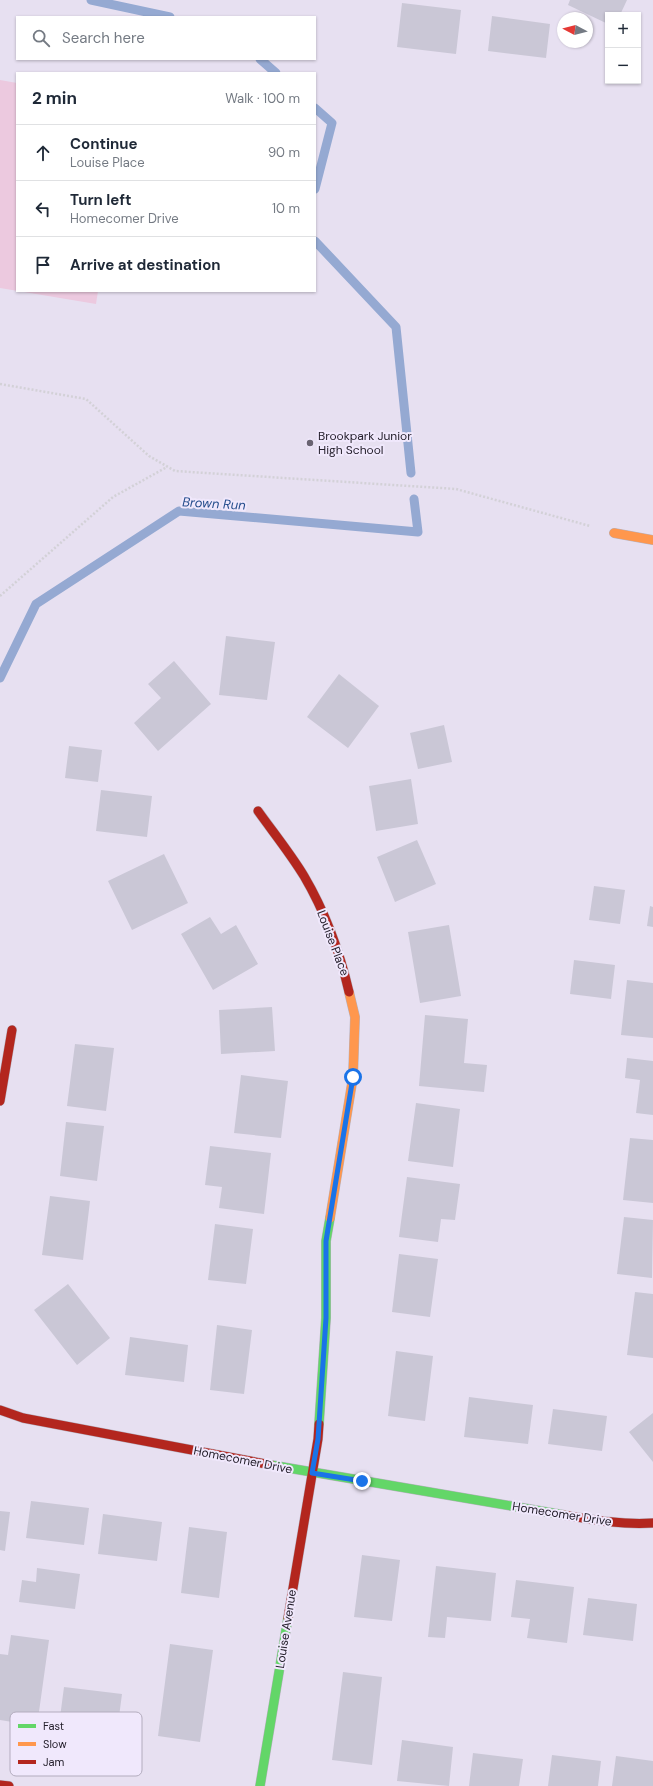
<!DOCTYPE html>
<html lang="en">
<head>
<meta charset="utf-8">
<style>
  body { margin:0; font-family:"DM Sans",sans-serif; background:#f6f6f7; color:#1f2937 }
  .controls { position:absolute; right:12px; top:12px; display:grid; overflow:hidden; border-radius:0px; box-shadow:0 1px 3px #0004 }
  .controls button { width:36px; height:36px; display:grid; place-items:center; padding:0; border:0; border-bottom:1px solid #e0e1e3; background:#fff; color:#1f2937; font:20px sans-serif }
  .compass { position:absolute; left:557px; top:12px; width:36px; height:36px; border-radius:50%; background:#fff; box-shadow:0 1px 3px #0004; rotate:277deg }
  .stop { position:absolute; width:12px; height:12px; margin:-9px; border:3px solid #1a73e8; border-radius:50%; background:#fff }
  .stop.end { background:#1a73e8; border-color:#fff; box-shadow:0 1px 4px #0008 }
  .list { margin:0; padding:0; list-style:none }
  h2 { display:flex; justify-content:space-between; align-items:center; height:52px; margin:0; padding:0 16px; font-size:17px }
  h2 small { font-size:13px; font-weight:400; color:#747a83 }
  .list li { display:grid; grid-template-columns:26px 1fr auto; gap:12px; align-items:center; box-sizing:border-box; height:56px; padding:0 16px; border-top:1px solid #e0e1e3 }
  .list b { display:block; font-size:15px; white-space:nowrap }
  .list p { margin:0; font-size:13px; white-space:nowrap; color:#747a83 }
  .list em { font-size:13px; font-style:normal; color:#747a83 }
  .icon { flex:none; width:22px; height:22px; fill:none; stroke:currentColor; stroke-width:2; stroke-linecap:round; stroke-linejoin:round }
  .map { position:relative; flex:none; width:653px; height:1786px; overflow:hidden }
  .search { position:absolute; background:#fff; box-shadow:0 1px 3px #0004; left:16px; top:16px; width:300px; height:44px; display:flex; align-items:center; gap:10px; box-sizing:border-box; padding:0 14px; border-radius:0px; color:#747a83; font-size:15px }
  .panel { position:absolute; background:#fff; box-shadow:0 1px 3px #0004; left:16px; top:72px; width:300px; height:220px; border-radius:0px }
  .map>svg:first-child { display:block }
  .green { fill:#ecc9df }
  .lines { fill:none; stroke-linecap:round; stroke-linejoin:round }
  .stream { stroke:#95a9d2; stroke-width:9 }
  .building { fill:#cac7d6 }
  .fast-casing { stroke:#b6b1be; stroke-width:10 }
  .slow-casing { stroke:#b6b1be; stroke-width:10 }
  .jam-casing { stroke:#b6b1be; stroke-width:10 }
  .path { stroke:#d3d1d7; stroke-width:2.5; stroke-dasharray:2 2; stroke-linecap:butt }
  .fast { stroke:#63d668; stroke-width:9 }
  .slow { stroke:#ff974d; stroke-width:9 }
  .jam { stroke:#b3261e; stroke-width:9 }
  .route { stroke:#1a73e8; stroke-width:5 }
  .poi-dot { fill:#696371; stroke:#f0e8fc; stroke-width:1.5 }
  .labels { text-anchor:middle; stroke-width:4; stroke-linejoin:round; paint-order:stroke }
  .poi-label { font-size:12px; fill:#25202c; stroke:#f0e8fc; text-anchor:start }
  .street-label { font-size:12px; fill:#25202c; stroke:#f0e8fc }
  .water-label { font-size:13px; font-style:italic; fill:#244d8c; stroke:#f0e8fc }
  .key { fill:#f0e8fc; stroke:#b3acbe; stroke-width:1 }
  .key-label { font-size:11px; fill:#25202c }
</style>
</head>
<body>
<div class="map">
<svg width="653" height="1786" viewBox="0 0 653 1786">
  <rect width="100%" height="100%" fill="#e7e0f1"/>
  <!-- green -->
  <path class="green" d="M0 80 17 83V291H98L96 304 0 288Z"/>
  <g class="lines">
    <!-- stream -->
    <path class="stream" d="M91 0 170 17
      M260 59 276 73
      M315 108 332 123 315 189
      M315 241 396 327 411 473
      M0 678 36 604 179 511 418 532 414 499"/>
  </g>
  <!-- building -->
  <path class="building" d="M570 0H627L620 15H608V24L568 5Z
    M402 3 461 10 456 54 397 47Z
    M492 16 550 24 546 58 488 51Z
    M226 636 275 642 267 700 219 695Z
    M174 661 211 704 158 751 134 723 161 698 148 684Z
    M339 674 379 706 348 748 307 717Z
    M444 725 452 762 418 769 410 733Z
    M69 746 102 750 98 782 65 778Z
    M411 779 418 824 376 831 369 786Z
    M101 790 152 796 147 837 96 831Z
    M417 840 436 884 395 902 377 857Z
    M164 854 188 903 132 930 108 881Z
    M594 886 625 890 620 924 589 920Z
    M650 906 653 907V927L647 926Z
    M210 917 221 934 236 925 258 964 213 990 181 934Z
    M449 925 461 996 420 1003 408 932Z
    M574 960 615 965 611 999 570 994Z
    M627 980 653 983V1038L621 1035Z
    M272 1007 275 1051 221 1054 219 1010Z
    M425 1015 468 1019 464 1063 487 1065 484 1092 419 1086Z
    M75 1044 114 1048 106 1111 67 1106Z
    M627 1058 653 1061V1115L636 1113 640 1080 625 1078Z
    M241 1075 288 1081 281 1138 234 1133Z
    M416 1103 460 1109 453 1167 408 1161Z
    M66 1122 104 1126 97 1181 60 1176Z
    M630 1138 653 1140V1203L623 1200Z
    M210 1146 271 1153 264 1214 219 1208 222 1187 205 1185Z
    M407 1177 460 1184 455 1220 441 1219 438 1242 399 1237Z
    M50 1196 90 1201 83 1260 42 1255Z
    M624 1217 653 1220 652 1278 617 1274Z
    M215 1224 253 1229 246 1284 208 1280Z
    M399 1254 438 1259 430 1317 392 1312Z
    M68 1284 110 1338 77 1365 34 1310Z
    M635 1292 653 1294V1358L627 1355Z
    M217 1325 252 1330 244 1394 210 1390Z
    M130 1337 188 1345 184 1382 125 1375Z
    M396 1351 433 1356 425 1421 388 1416Z
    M469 1397 533 1405 528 1444 464 1437Z
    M553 1409 607 1416 602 1451 548 1444Z
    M653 1413V1462L629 1432Z
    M31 1501 89 1508 84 1545 26 1538Z
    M0 1511 10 1512 5 1551 0 1550Z
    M103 1514 162 1522 157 1561 98 1554Z
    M189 1527 227 1532 219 1598 181 1593Z
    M362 1555 400 1560 392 1621 354 1617Z
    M436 1566 496 1573 491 1621 447 1617 445 1638 428 1637Z
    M37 1568 80 1574 75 1609 19 1602 22 1580 36 1582Z
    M516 1580 574 1587 567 1643 527 1638 530 1619 511 1617Z
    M588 1598 637 1604 633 1641 583 1635Z
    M11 1635 49 1640 37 1726 0 1720V1654L8 1655Z
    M170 1644 213 1650 200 1742 158 1736Z
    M343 1672 382 1677 372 1765 332 1760Z
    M64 1687 122 1694 117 1732 59 1725Z
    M402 1740 453 1747 449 1786 397 1781Z
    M473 1753 523 1759 519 1786H469Z
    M552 1755 601 1761 598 1786H548Z
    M616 1756 653 1761V1786H612Z"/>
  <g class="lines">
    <!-- fast casing -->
    <g class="fast-casing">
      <path id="fast" d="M319 1424 326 1318V1241L330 1218
        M271 1465 564 1515
        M260 1786 288 1618"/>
    </g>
    <!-- slow casing -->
    <g class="slow-casing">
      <path id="slow" d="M614 533 653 540
        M330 1218 353 1077 355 1017 349 992"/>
    </g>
    <!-- jam casing -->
    <g class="jam-casing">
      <path id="jam" d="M258 811C273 832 290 853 304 876 324 910 340 953 349 992
        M0 1101 12 1030
        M0 1410 23 1418 271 1465
        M564 1515C594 1520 623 1525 653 1523
        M288 1618 318 1439 319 1424
        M0 1785 9 1786"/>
    </g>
    <!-- path -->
    <path class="path" d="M0 384 86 399 149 456 175 471 456 489 590 526
      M0 596 113 497 167 467"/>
    <!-- fast -->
    <use href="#fast" class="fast"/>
    <!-- slow -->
    <use href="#slow" class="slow"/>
    <!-- jam -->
    <use href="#jam" class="jam"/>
  </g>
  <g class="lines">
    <!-- route -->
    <path class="route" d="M353 1077 326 1241V1318L318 1439 312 1473 362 1481"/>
  </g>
  <!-- markers -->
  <circle class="poi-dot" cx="310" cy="443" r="4"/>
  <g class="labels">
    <!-- poi labels -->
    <g class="poi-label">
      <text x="318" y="440">Brookpark Junior<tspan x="318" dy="14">High School</tspan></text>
    </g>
    <!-- street labels -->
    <g class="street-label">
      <text transform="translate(333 943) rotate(69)" y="4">Louise Place</text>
      <text transform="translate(243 1460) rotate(11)" y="4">Homecomer Drive</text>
      <text transform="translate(562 1514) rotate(9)" y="4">Homecomer Drive</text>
      <text transform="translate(286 1629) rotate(-81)" y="4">Louise Avenue</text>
    </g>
    <!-- water labels -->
    <g class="water-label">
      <text transform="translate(214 503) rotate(3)" y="5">Brown Run</text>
    </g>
  </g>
  <!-- legend -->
  <rect x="10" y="1712" width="132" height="64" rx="6" class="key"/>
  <rect x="18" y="1724" width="18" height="4" fill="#63d668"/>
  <rect x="18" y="1742" width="18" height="4" fill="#ff974d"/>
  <rect x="18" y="1760" width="18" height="4" fill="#b3261e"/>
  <g class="key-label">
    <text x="43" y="1730">Fast</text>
    <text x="43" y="1748">Slow</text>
    <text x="43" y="1766">Jam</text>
  </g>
</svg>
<div class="controls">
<button>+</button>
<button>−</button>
</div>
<svg class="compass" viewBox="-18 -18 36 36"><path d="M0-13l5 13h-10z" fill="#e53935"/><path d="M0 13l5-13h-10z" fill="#747a83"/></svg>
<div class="stop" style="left:353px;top:1077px"></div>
<div class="stop end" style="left:362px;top:1481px"></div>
<div class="search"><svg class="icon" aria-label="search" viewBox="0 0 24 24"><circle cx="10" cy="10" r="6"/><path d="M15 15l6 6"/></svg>Search here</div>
<section class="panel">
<h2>2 min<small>Walk · 100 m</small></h2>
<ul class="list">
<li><svg class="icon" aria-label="ahead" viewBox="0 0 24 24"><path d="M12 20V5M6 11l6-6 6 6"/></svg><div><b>Continue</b><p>Louise Place</p></div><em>90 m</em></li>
<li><svg class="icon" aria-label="left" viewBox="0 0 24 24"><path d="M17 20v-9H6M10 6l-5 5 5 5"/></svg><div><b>Turn left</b><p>Homecomer Drive</p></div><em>10 m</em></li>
<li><svg class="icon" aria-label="arrive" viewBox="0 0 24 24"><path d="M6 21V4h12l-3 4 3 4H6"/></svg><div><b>Arrive at destination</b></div></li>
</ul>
</section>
</div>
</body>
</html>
